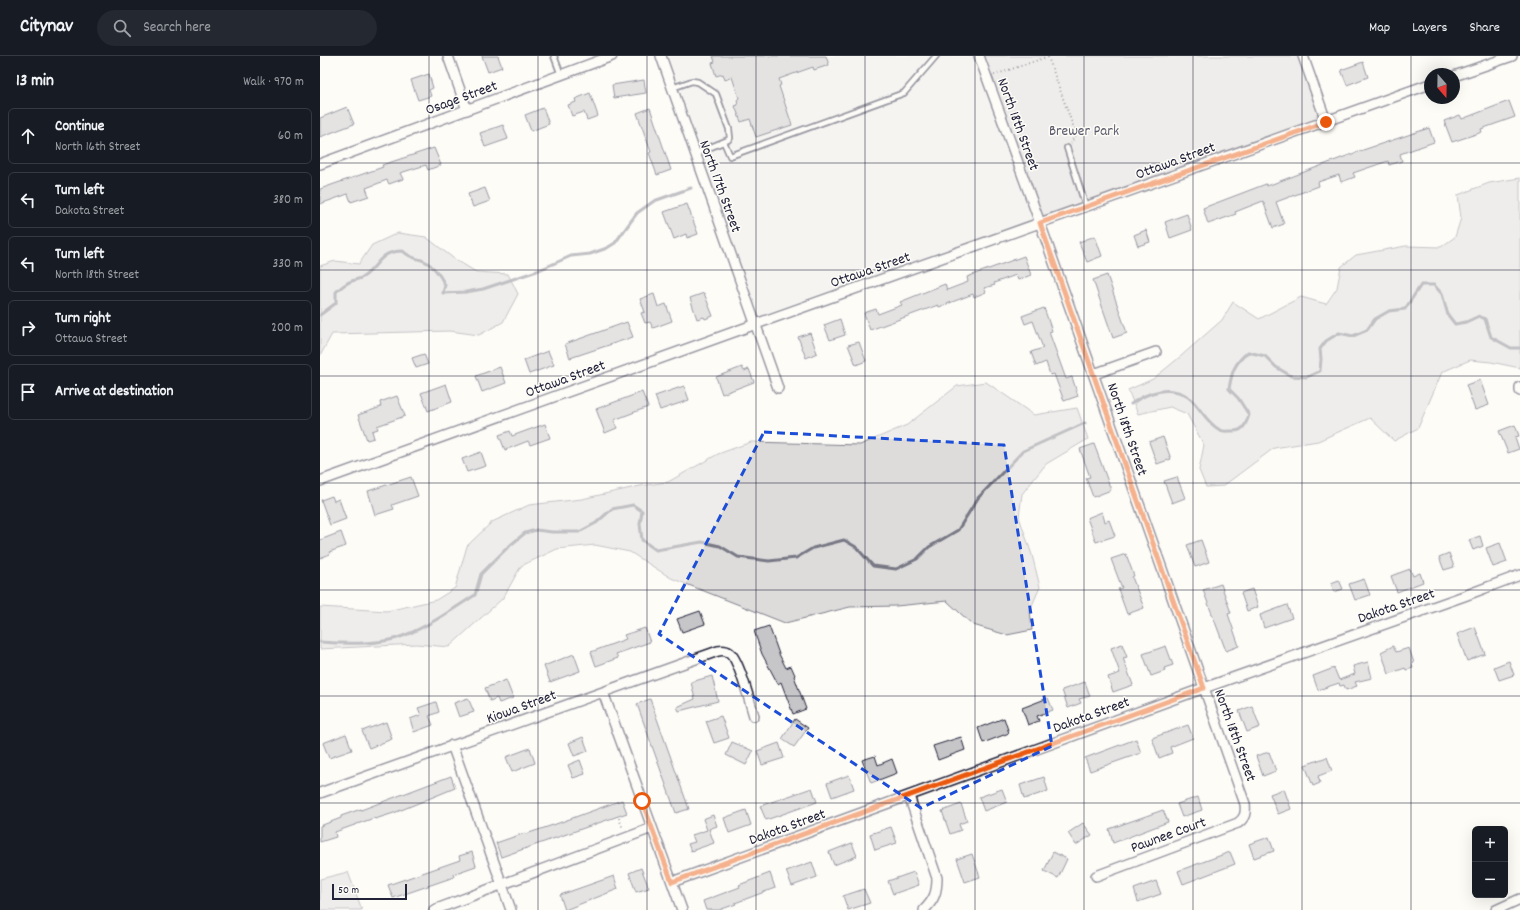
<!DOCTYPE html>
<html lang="en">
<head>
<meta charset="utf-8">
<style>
  body { margin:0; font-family:Dekko,sans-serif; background:#242831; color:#f1f3f6 }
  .controls { position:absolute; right:12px; bottom:12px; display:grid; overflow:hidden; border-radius:6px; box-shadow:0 4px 16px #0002 }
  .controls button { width:36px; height:36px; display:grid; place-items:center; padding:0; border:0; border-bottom:1px solid #363941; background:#171b24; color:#f1f3f6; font:20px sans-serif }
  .compass { position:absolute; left:1104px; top:12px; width:36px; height:36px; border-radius:50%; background:#171b24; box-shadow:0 4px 16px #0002; rotate:160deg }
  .scale { position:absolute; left:12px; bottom:10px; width:75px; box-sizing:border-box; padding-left:4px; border:2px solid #22223b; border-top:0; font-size:11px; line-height:14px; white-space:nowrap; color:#22223b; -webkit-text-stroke:3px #fdfcf7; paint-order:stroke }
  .stop { position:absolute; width:12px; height:12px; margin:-9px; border:3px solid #ea580c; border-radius:50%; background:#fff }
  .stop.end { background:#ea580c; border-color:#fff; box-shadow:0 1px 4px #0008 }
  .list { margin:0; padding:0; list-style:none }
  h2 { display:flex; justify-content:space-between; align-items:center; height:52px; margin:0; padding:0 16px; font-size:17px }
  h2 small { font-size:13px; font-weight:400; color:#9ea1a6 }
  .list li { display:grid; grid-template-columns:26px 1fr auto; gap:12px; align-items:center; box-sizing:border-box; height:56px; margin:0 8px 8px; padding:0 8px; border:1px solid #363941; border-radius:6px }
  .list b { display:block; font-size:15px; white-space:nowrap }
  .list p { margin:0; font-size:13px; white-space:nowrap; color:#9ea1a6 }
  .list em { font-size:13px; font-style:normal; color:#9ea1a6 }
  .icon { flex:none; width:22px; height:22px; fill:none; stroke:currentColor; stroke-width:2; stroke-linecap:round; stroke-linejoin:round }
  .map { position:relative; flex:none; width:1200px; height:854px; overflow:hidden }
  header { display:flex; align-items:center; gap:24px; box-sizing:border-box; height:56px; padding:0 20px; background:#171b24; border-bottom:1px solid #363941 }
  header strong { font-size:19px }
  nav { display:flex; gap:22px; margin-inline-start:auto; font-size:14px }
  .search { width:280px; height:36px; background:#242831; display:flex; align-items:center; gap:10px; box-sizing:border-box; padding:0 14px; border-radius:22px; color:#9ea1a6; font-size:15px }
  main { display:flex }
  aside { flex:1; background:#171b24 }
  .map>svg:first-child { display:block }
  .built { fill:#ecece9 }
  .green { fill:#dddcdb; stroke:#807f8b }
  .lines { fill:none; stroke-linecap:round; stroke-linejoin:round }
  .stream { stroke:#787885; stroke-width:3 }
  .building { fill:#c6c6c8; stroke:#22223b }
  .lane-casing { stroke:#22223b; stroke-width:8 }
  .street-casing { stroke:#22223b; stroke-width:12 }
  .path { stroke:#22223b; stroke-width:2; stroke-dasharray:1 3; stroke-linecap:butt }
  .lane { stroke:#fdfcf7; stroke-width:4.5 }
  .street { stroke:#fdfcf7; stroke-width:9 }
  .route { stroke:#ea580c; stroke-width:5 }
  .marked { fill:none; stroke:#1d4ed8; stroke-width:3; stroke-dasharray:8 5; stroke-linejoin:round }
  .grid { fill:none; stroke:#22223b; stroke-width:1; stroke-opacity:0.55 }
  .labels { text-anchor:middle; stroke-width:3; stroke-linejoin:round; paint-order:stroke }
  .street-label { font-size:15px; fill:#22223b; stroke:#fdfcf7 }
  .park-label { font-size:15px; fill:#5a5a6b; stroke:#fdfcf7 }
</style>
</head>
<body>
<header>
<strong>Citynav</strong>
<div class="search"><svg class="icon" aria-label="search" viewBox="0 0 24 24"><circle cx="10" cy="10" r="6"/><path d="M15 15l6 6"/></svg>Search here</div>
<nav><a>Map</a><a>Layers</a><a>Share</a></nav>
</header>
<main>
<aside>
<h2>13 min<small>Walk · 970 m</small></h2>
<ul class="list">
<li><svg class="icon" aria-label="ahead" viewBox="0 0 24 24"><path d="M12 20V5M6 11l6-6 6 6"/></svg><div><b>Continue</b><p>North 16th Street</p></div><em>60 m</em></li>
<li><svg class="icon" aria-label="left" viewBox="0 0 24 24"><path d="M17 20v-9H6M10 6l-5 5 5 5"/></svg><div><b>Turn left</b><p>Dakota Street</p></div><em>380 m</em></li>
<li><svg class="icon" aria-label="left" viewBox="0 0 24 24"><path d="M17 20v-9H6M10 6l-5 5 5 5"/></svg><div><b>Turn left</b><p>North 18th Street</p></div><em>330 m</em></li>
<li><svg class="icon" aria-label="right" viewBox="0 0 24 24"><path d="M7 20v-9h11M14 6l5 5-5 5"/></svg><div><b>Turn right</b><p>Ottawa Street</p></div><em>200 m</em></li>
<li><svg class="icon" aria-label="arrive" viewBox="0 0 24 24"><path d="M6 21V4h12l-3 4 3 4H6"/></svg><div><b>Arrive at destination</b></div></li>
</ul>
</aside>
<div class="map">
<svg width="1200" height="854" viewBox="0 0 1200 854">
  <rect width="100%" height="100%" fill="#fdfcf7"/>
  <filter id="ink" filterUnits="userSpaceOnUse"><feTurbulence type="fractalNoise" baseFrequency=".025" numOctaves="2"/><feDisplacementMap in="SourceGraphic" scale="8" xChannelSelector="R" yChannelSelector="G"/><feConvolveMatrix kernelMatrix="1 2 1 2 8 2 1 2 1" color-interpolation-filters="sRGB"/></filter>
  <g filter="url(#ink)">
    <!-- built -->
    <path class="built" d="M341 0H659L720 167 436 268Z"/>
    <!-- green -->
    <path class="green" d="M659 0H983L1006 65 720 167Z
      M1200 122V312L1171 306 1150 304 1122 316 1098 372 1074 385 1050 362 998 385 954 392 903 430 886 431 879 414 884 389 867 358 850 351 818 358 808 334 833 323 860 301 902 264 913 246 939 263 981 241 1006 248 1017 232 1021 211 1036 199 1086 190 1121 191 1135 181 1141 162 1138 139 1169 127Z
      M78 177 106 181 133 202 156 216 188 218 198 238 183 266 159 279 130 275 12 278 0 300V210L15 205 39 208 52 189Z
      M666 326 714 359 757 352 768 383 726 408 702 438 699 461 712 499 720 531 710 554 712 574 687 579 653 569 627 545 576 550 530 551 465 567 351 522 310 496 275 489 237 493 201 510 183 542 129 591 96 588 0 593V551L67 555 116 544 135 532 147 490 172 466 209 449 262 443 320 430 348 426 398 398 431 386 540 389 587 369 637 330Z
      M28 816 42 854H0V823Z"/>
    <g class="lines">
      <!-- stream -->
      <path class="stream" d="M0 259 16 247V236C19 233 22 230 26 228 31 224 38 224 43 221 60 209 59 195 83 195 92 204 97 201 106 206 115 211 121 221 125 229L123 237 146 236 163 233 217 215 251 200 270 198 287 192 295 187 317 157 334 145 371 132
        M811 348C826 337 850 328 868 341 880 350 886 367 900 374 903 376 908 375 912 375 923 376 926 368 929 359L918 342 909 333C912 315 914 308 928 296L945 300 956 311 971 320 987 321 1000 315 1001 303 1000 293 1006 285 1019 277 1033 280 1047 274 1055 263 1069 255 1085 253 1101 229H1114L1122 238 1128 259 1135 268 1146 266 1159 260 1165 263 1171 281 1191 292H1200
        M0 586C25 588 60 589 83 580 109 570 132 554 155 539L161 518 187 492 205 477 216 474 232 476H259L276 467 292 453 313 449 322 455 320 468 322 484 336 494 382 486 400 490 418 501 449 505 476 502 493 492 524 484 536 491 553 510 576 513 597 503 609 491 638 474 658 442 703 395 765 367"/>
    </g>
    <!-- building -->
    <path class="building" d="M162 0H178L182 11 168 16Z
      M393 0H506L509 9 494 14 493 11 459 23 461 29 459 30 472 69 436 81 430 63 421 66 415 50 418 49 417 44 419 42 412 21 405 24 403 18 396 20 392 7 395 6Z
      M1043 6 1048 21 1027 29 1021 14Z
      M109 18 113 32 109 34 111 40 98 44 91 24Z
      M324 24 326 37 294 42 292 29Z
      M270 37 278 60 267 64 264 56 252 60 248 49 256 46 255 43Z
      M1189 45 1195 61 1161 73 1162 76 1132 86 1124 65 1140 59 1142 63Z
      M27 51 34 68 0 81V62Z
      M223 52 229 68 211 75 205 59Z
      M330 52 351 114 337 119 329 97 331 96 317 57Z
      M183 69 188 83 165 91 160 77Z
      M1109 72 1114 86 1080 98 1082 105 1069 109 1068 105 1033 117 1035 121 1021 126 1019 119 998 126 999 130 956 146 964 168 953 172 943 145 915 156 916 158 888 168 883 152 946 128 947 130 1040 95Z
      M114 92 121 109 108 114 106 109 80 117 83 123 69 128 67 124 46 132 49 140 31 146 28 138 0 148V133L63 111 62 109Z
      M165 132 170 145 153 151 148 138Z
      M367 148 378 178 367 182 366 178 354 183 344 156Z
      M867 158 872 174 850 182 845 166Z
      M826 174 830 186 818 190 814 179Z
      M775 180 782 200 767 206 759 186Z
      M704 200 711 219 698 224 696 219 674 227 675 229 664 232 666 236 654 241 653 238 619 251 618 249 550 274 544 257 556 253 558 258 582 249 580 246 625 228 627 234 648 226 647 221Z
      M787 219 807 277 793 282 773 224Z
      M384 237 393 260 385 263 384 261 377 263 370 242Z
      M334 238 338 251 346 248 352 265 333 272 330 266 325 267 321 257 325 256 320 243Z
      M724 252 732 275 729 276 746 323 752 321 758 340 744 345 734 318 730 319 726 306 716 310 711 296 723 292 713 265 705 268 702 260Z
      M520 263 525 279 510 284 504 269Z
      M307 266 313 281 250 302 245 288Z
      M490 277 497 297 486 302 478 281Z
      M539 286 546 305 536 309 528 289Z
      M228 295 234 309 209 318 204 304Z
      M104 298 108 308 96 312 92 302Z
      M180 311 186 327 162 336 156 320Z
      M422 311 424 315 429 313 434 326 402 338 396 321Z
      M1160 324 1169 349 1155 354 1146 329Z
      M126 328 132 346 108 355 101 337Z
      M364 330 369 344 340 354 335 340Z
      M322 336 328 351 294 364 297 372 285 377 276 353Z
      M77 340 85 360 57 370 58 373 52 375 54 382 47 384 38 359 61 351 60 346Z
      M225 368 230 382 210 389 208 385 185 394 179 379 190 375 192 380Z
      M1195 369 1199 380 1195 381 1199 393 1188 397 1179 375Z
      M843 381 851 403 837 408 829 386Z
      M774 388 791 434 773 441 766 422 770 421 760 393Z
      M161 396 166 410 147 416 142 403Z
      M91 421 98 440 72 449 74 453 55 459 48 435Z
      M857 421 865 442 852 447 844 425Z
      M12 440 14 445 19 443 26 463 10 469 1 444Z
      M782 456 785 466 789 464 795 480 776 486 767 462Z
      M21 476 26 490 9 496 10 498 0 502V484Z
      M1160 480 1163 490 1153 494 1149 484Z
      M881 484 889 506 875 511 867 489Z
      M1180 487 1187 506 1173 511 1166 492Z
      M1129 497 1134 511 1124 514 1119 501Z
      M806 498 814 520 812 521 824 552 807 558 798 533 802 532 791 503Z
      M1090 513 1093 520 1100 517 1103 526 1077 536 1071 520Z
      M1044 523 1050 539 1035 544 1029 528Z
      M1019 524 1023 533 1014 536 1011 527Z
      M901 528 911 557 908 558 919 590 906 595 883 534Z
      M932 533 938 551 927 555 921 537Z
      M967 549 972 562 944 572 940 559Z
      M380 555 385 568 362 576 357 563Z
      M449 570 459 598 466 612 471 610 475 619 474 620 486 653 473 658 461 626 458 628 442 598 434 575Z
      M1155 571 1165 598 1147 605 1137 578Z
      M325 572 330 586 296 598 298 602 276 610 271 596 306 583 304 579Z
      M802 588 807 601 803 602 813 629 793 636 788 621 800 617 791 592Z
      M846 590 853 609 844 612 845 615 831 620 823 598Z
      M1073 590 1076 596 1089 592 1094 607 1092 609 1093 612 1086 614 1085 612 1069 618 1061 596Z
      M254 598 260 615 230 626 224 610Z
      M1189 605 1194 619 1179 624 1174 611Z
      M1048 606 1052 622 1035 626 1037 630 1026 634 1024 629 1020 630 1019 627 998 634 993 620 1014 612 1019 624 1035 618 1033 610Z
      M392 620 398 645 359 655 357 651 375 643 371 626Z
      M186 624 193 642 179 647 177 642 170 645 165 632Z
      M765 626 770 640 759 643 761 647 748 652 742 634Z
      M148 642 154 656 139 661 134 647Z
      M728 642 733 654 717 660 719 665 708 669 702 652Z
      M330 643 369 753 356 757 317 648Z
      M116 646 119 656 109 660 113 669 94 676 90 663 101 659 98 652Z
      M932 650 940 671 927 676 919 655Z
      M401 660 409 682 394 687 386 665Z
      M684 662 689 677 663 687 658 672Z
      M475 663 488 672 474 691 462 683Z
      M66 666 72 683 49 692 42 675Z
      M868 669 873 682 850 691 852 697 839 702 832 682Z
      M26 678 32 694 9 702 3 687Z
      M263 681 268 695 254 700 249 687Z
      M641 681 645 694 618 704 613 690Z
      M816 683 821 697 770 715 765 702Z
      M412 686 433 695 426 709 406 699Z
      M459 687 464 702 442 709 437 695Z
      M210 692 215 707 192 716 186 701Z
      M949 696 956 715 943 720 936 700Z
      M555 700 558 709 572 703 577 717 551 727 542 704Z
      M1007 701 1012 715 998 720 1000 727 993 730 985 709Z
      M260 704 265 718 253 722 248 709Z
      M529 719 534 733 512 741 507 727Z
      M131 720 135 732 74 757 55 763 54 762 15 776 16 781 0 786V770L21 762V760L41 753V754Z
      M724 721 728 735 704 743 700 729Z
      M492 732 497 746 446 764 440 750Z
      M682 733 687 746 664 755 659 741Z
      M964 733 971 753 958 758 950 738Z
      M878 741 882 754 862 761 857 748Z
      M302 744 307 757 181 801 176 787 205 777 206 778 236 768Z
      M641 748 647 765 639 768 641 774 630 778 622 755Z
      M426 754 431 769 409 777 404 762Z
      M843 754 848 766 793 787 789 773Z
      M393 759 397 770 389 773 394 787 371 795 368 788 375 786 372 779 387 774 383 763Z
      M763 767 772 779 756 789 748 777Z
      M571 771 577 787 555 794 550 778Z
      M949 781 954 795 934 802 929 788Z
      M532 787 537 800 514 809 509 796Z
      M152 796 156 810 133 818 134 821 73 842 68 829 140 804 139 800Z
      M733 796 747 803 738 822 724 815Z
      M910 796 915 808 863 828 858 815Z
      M652 798 660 821 645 826 637 803Z
      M492 806 497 821 472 830 466 815Z
      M321 812 329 832 316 836 309 817Z
      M594 816 599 829 573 838 568 825Z
      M450 817 455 832 415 847 416 848 399 854H386L383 845 420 831 419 829Z
      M294 820 298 833 245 854 240 839Z
      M836 825 841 838 818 846 814 833Z
      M544 833 550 847 528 854 523 840Z"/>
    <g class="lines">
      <!-- lane casing -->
      <g class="lane-casing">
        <path id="lane" d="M234 0 241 19
          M352 32 372 25 378 26 396 38 409 73 410 82 408 84 374 98
          M404 86 410 100 584 37 616 0
          M747 92 766 151"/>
      </g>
      <!-- street casing -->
      <g class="street-casing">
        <path id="street" d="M128 0 147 54
          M341 0 458 332
          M659 0 720 167 925 748C926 757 925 762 918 767L776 820
          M983 0 1006 65
          M1134 20 1192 0
          M0 108 292 0
          M774 318 836 296
          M1200 331V335
          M0 425 436 268 1110 28
          M283 636 362 854
          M132 689 191 854
          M0 737 398 595C403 594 406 594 410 597 419 604 430 647 434 660
          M589 740 617 822C617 837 614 844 604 854
          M352 826 884 632 1144 540 1200 519
          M114 854 332 772
          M1176 854 1200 843"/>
      </g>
      <!-- path -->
      <path class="path" d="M728 1 756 78 751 87
        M674 19 730 0
        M299 762 303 773"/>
      <!-- lane -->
      <use href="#lane" class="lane"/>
      <!-- street -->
      <use href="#street" class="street"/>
    </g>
  </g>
  <g class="lines" filter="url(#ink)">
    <!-- route -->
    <path class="route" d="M322 745 352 826 884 632 720 167 1006 66"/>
  </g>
  <!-- marked area -->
  <path d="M0 0H1200V854H0ZM444 376 684 389 732 690 601 752 339 578Z" fill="#fdfcf7" fill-opacity=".55" fill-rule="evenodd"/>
  <path class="marked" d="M444 376 684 389 732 690 601 752 339 578Z"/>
  <!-- grid -->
  <path class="grid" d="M109 0V854M218 0V854M327 0V854M436 0V854M545 0V854M655 0V854M764 0V854M873 0V854M982 0V854M1091 0V854M0 107H1200M0 214H1200M0 320H1200M0 427H1200M0 534H1200M0 640H1200M0 747H1200"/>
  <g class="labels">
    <!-- street labels -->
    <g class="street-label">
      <text transform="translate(141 41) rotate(-20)" y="5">Osage Street</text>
      <text transform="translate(699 68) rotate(70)" y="5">North 18th Street</text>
      <text transform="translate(855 104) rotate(-20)" y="5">Ottawa Street</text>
      <text transform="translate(401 130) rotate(70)" y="5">North 17th Street</text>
      <text transform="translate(550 213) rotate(-19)" y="5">Ottawa Street</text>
      <text transform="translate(245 322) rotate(-20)" y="5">Ottawa Street</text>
      <text transform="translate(808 373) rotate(71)" y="5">North 18th Street</text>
      <text transform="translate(1076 549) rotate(-19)" y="5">Dakota Street</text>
      <text transform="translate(201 650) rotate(-20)" y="5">Kiowa Street</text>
      <text transform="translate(771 658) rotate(-20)" y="5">Dakota Street</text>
      <text transform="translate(916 679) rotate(70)" y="5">North 18th Street</text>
      <text transform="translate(467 770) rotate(-20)" y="5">Dakota Street</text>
      <text transform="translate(848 778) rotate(-20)" y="5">Pawnee Court</text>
    </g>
    <!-- park labels -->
    <g class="park-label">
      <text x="764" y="79">Brewer Park</text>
    </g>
  </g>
</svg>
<div class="controls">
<button>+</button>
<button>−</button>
</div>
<svg class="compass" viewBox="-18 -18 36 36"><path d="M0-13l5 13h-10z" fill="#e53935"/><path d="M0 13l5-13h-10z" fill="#9ea1a6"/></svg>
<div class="scale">50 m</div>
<div class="stop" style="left:322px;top:745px"></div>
<div class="stop end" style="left:1006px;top:66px"></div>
</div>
</main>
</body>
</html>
